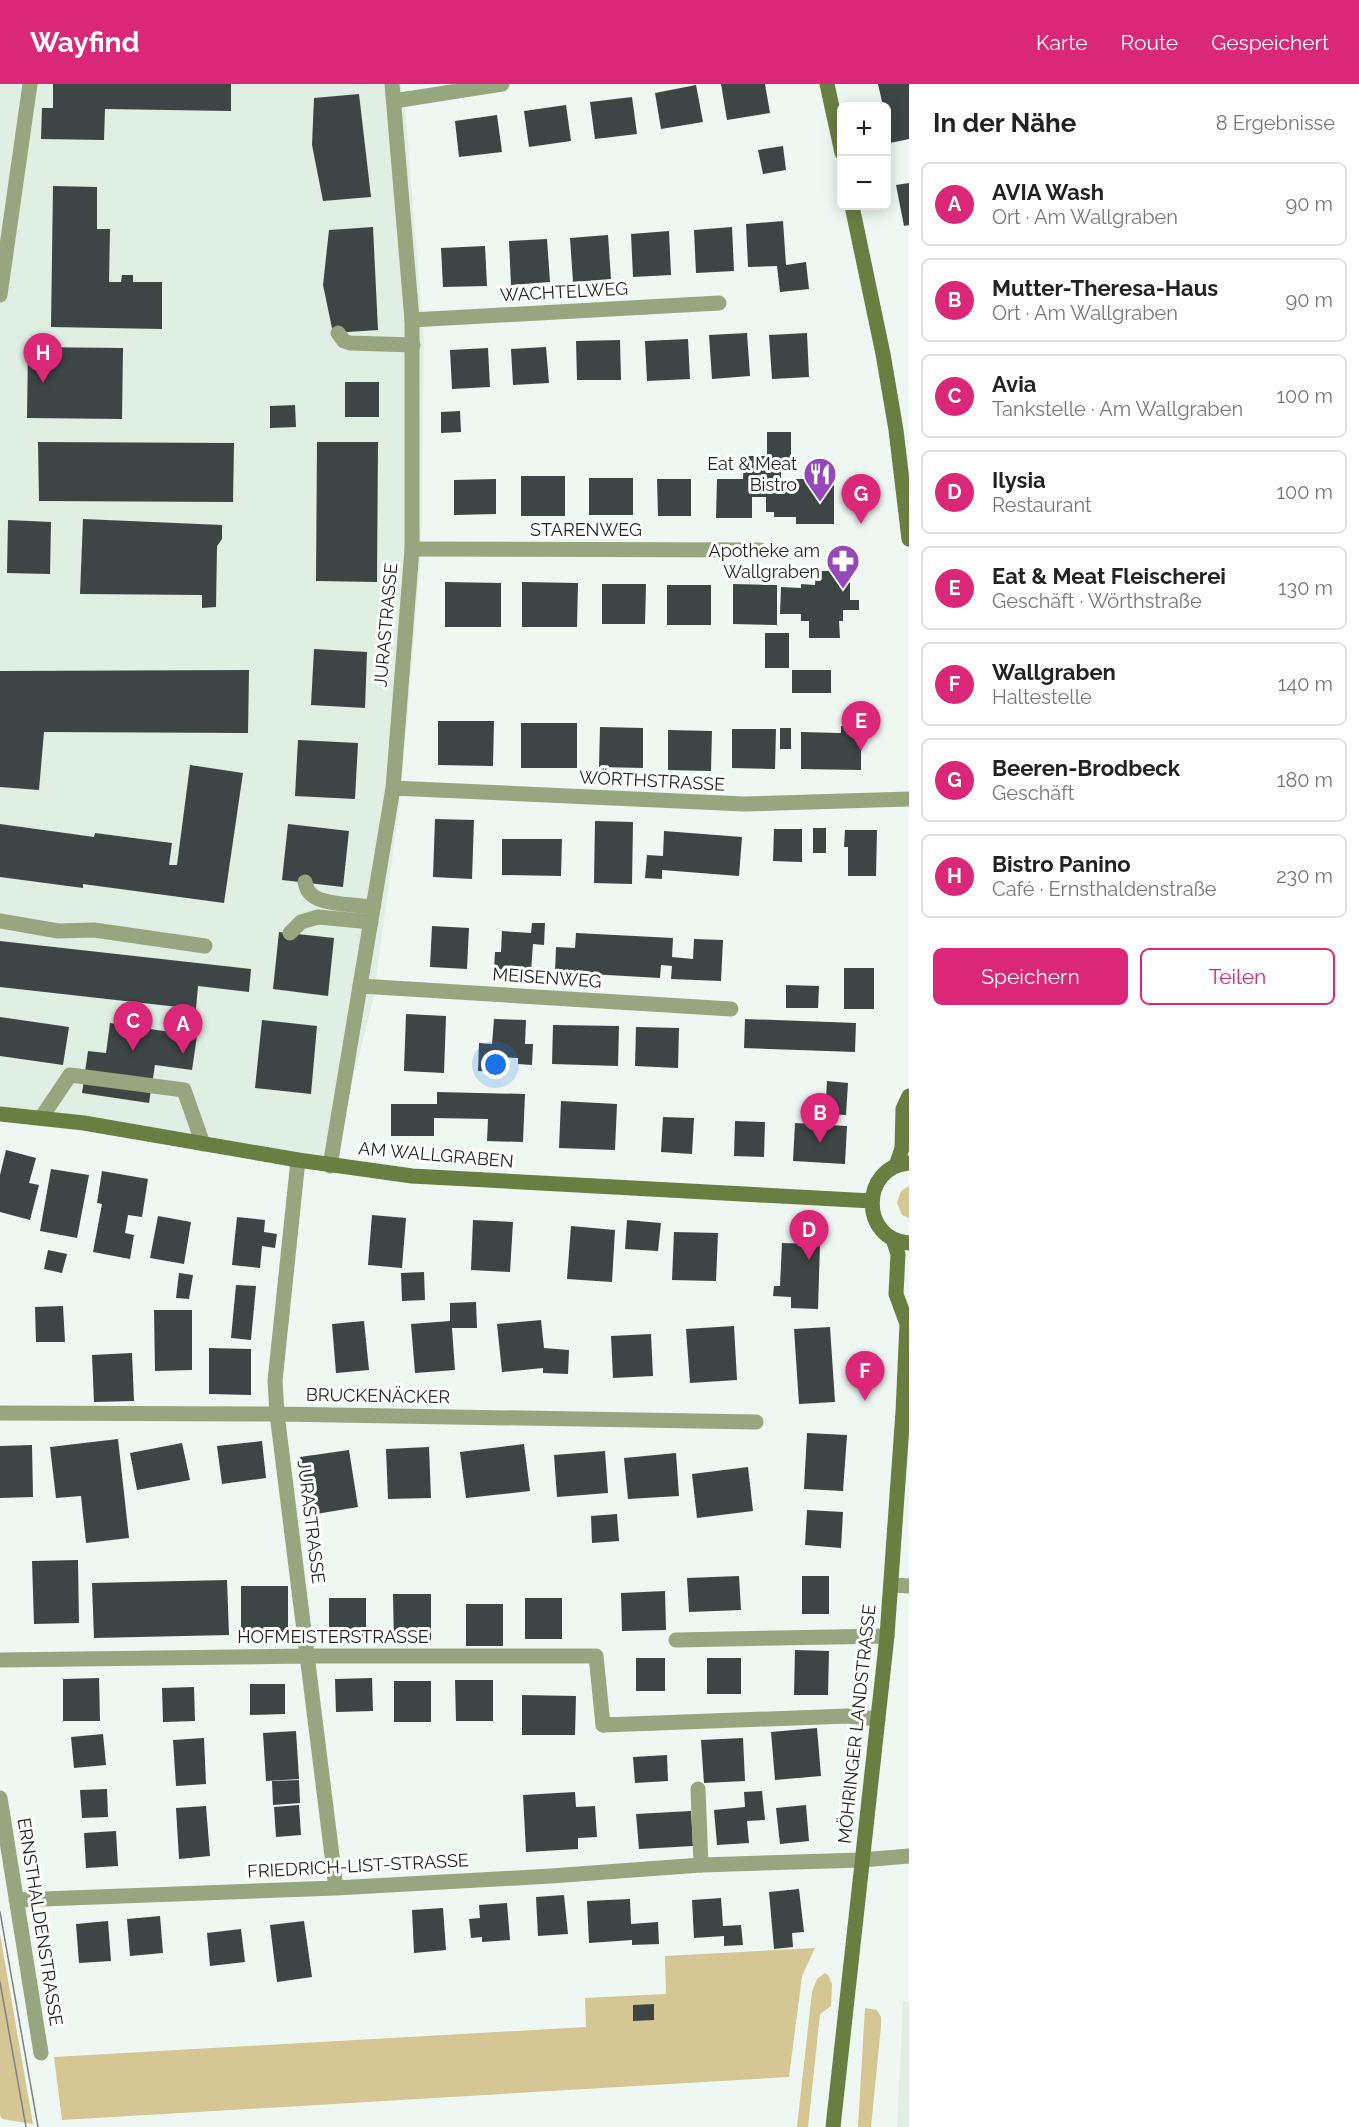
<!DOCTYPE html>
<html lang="de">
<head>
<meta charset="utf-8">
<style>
  body { margin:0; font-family:Raleway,sans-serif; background:#f2f2f2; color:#222 }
  .controls { position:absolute; right:18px; top:18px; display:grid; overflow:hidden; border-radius:9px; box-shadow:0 3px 15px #0003 }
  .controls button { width:54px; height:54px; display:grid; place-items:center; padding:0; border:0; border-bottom:2px solid #e0e0e0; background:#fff; color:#222; font:30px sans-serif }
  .you { position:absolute; left:496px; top:981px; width:21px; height:21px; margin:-15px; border:4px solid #fff; border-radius:50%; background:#1a73e8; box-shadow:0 0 0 9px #1a73e833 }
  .badge { display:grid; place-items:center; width:39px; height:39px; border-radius:50%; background:#db2777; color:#fff; font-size:20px; font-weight:700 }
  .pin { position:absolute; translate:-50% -50px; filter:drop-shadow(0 2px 3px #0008) }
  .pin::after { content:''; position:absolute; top:32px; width:21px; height:18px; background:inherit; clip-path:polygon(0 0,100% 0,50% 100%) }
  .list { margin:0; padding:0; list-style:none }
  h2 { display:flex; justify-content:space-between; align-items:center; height:78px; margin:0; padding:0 24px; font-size:26px }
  h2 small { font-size:20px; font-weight:400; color:#767676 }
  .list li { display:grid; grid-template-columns:39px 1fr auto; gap:18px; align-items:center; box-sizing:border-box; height:84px; margin:0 12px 12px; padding:0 12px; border:2px solid #e0e0e0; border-radius:9px }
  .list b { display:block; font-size:22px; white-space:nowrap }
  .list p { margin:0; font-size:20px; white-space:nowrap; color:#767676 }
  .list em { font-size:20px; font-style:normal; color:#767676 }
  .actions { display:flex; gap:12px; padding:18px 24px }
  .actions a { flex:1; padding:14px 0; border:2px solid #db2777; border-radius:9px; text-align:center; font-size:21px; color:#db2777 }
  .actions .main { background:#db2777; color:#fff }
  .map { position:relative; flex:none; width:909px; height:2043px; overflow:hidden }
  header { display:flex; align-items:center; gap:36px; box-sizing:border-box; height:84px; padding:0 30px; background:#db2777; color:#fff }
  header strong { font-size:28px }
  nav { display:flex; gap:33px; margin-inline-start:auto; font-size:21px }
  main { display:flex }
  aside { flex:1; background:#fff }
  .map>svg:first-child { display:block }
  .built { fill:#dfefe4 }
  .green { fill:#d5c694 }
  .building { fill:#3e4645 }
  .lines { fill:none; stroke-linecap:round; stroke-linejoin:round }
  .lane { stroke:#96a67e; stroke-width:15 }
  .street { stroke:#96a67e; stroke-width:15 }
  .secondary { stroke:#697f42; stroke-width:15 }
  .tram { stroke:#7d837f; stroke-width:1.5 }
  .labels { text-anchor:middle; stroke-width:6; stroke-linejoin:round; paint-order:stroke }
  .street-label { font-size:18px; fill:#1f2220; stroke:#fff }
  .poi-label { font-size:18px; fill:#1f2220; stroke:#fff; text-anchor:end }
</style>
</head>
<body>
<header>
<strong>Wayfind</strong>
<nav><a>Karte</a><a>Route</a><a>Gespeichert</a></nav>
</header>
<main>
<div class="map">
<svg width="909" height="2043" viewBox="0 0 909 2043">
  <rect width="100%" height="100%" fill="#eff7f2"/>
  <!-- built -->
  <path class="built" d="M0 0H401L405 21 424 256 421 467 401 710 373 917 332 1077 0 1035Z
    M903 1918H909V2043H897Z"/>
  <!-- green -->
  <path class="green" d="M909 1102V1134L902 1131 897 1119 901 1107Z
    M0 1850 33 2040 2 2035 0 2031Z
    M815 1864 802 1892 789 1993 62 2036 54 1973 586 1943 585 1914 666 1910 665 1872Z
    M825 1889 828 1891 832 1900 831 1922 820 1930 808 2043H797L812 1908 817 1895Z
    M865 1924 877 1926 881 1933V1942L871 2043H858Z"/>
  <!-- building -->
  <path class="building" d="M53 0H231V27L105 25 104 56 41 55 42 24H53Z
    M721 0H765L770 29 727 36Z
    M878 0H909V55L890 59 886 42V22H883Z
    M696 1 703 38 661 45 655 9Z
    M359 10 371 113 323 117 312 61 314 14Z
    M632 13 637 50 595 55 590 18Z
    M566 21 571 57 529 63 524 27Z
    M497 31 502 68 459 73 455 37Z
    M783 62 786 86 763 90 758 66Z
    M909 99V141L904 142 896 101Z
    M53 102 97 103V145H110L109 198H121L122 191H133V198H162V245L51 243Z
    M783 137 786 181 806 178 809 205 780 208 777 182 748 183 746 140Z
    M373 143 378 246 333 249 323 201 329 146Z
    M732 143 734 187 696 189 694 146Z
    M669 147 671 191 633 193 631 150Z
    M608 151 611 195 573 198 570 154Z
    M547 155 550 198 511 201 509 157Z
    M485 162 487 202 443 203 441 164Z
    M747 249 750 292 712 295 709 251Z
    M807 249 809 293 772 295 769 251Z
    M688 255 690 295 647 297 645 257Z
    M620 256 621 296H577L576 257Z
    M28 263 123 264 122 335 27 334Z
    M546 263 549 299 513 301 511 265Z
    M488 264 490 303 452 305 450 266Z
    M345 298H379V333H345Z
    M295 321 296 343 270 344V322Z
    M460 327 461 348 441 349V328Z
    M767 348H791V379H781V395H834V440H796V433H774V428H766V413H752V434H716L717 395H743L744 372H767Z
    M38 358 234 359 233 418 39 417Z
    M317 358H378L377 498 316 497Z
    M521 392H565V432H521Z
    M589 394H633V431H589Z
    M496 395V430L454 431V396Z
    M657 395H691V432H658Z
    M83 435 222 441V455L217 462 216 523 202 524V511L80 510Z
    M8 436 51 438 50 490 7 489Z
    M816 487H839L850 499V516H859V526H843V537H839L840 554H809V537H801V530H780L781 503 801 504V500L815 501Z
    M445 498 501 499V543H445Z
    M522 498 578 499 577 543H522Z
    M602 500H646L645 540H602Z
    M733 500 777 501V541L733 540Z
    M667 501H711V541H667Z
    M765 549H789V584H765Z
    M314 565 367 568 365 624 311 621Z
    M249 586 248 649 44 648 39 706 0 703V587Z
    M792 586H831V609H792Z
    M438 637H494L493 682 438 681Z
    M521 639H577V684H521Z
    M841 642H861V686L801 685V648L841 649Z
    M600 643 643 644V684L599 683Z
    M780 644H791V665H780Z
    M732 645H776L775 685 732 684Z
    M668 646 712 647 711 687 668 686Z
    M298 656 358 659 355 715 295 712Z
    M190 681 243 689 224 819 83 800V804L0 793V740L94 753 95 749 172 759 169 781H177Z
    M435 735 474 736 472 795 433 793Z
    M595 737 633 738 632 800 594 799Z
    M288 740 349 747 343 803 282 796Z
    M813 744H826V769H813Z
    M774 745H802V778L773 777Z
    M845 746H877L876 792H848V763H844Z
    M664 747 742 753 739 792 662 786V795L645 794 647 771 663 772Z
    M502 755H562L561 792 502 791Z
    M532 839H545L544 861 533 860 531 887 494 885 495 868H501L502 847 531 849Z
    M432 842 469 844 467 885 430 883Z
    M279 848 334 854 328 912 273 905Z
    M576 849 673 854 672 873 693 875 694 855 723 856 721 897 671 895 672 882 661 881 660 894 555 888 556 863 575 864Z
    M0 857 251 885 249 908 198 902 196 925 0 903Z
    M844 884H874V925H844Z
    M786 901 819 902 818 924H786Z
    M406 930 446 932 444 989 404 987Z
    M0 933 69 943 63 981 0 972Z
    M494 935 526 936 525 960H533L532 981 518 980V974L496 973 495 988 478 987 479 959 492 960Z
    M745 935 856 939 855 968 744 964Z
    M262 936 317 942 311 1010 255 1004Z
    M110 939 197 952 192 986 155 981 149 1019 82 1009 88 967 106 969Z
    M553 941 619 942 618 982 552 980Z
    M636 943 679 944 678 984 635 982Z
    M827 997 848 999 846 1031 825 1030Z
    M437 1008 525 1010 523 1058 487 1057 488 1035 434 1034V1052H391V1020H437Z
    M561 1017 617 1020 615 1066 559 1064Z
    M663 1033 694 1034 692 1070 661 1068Z
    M735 1037 765 1038 764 1073 734 1072Z
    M795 1039 847 1042 845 1080 793 1077Z
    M6 1066 36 1074 29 1099 39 1101 30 1136 0 1128V1091Z
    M51 1085 89 1091 77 1154 40 1147Z
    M102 1087 148 1095 142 1133 128 1131 125 1149 134 1151 130 1175 93 1168 102 1120 97 1119Z
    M372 1131 406 1134 402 1184 368 1181Z
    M158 1132 191 1138 184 1180 150 1174Z
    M237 1133 265 1136 264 1148 277 1150 275 1164 262 1162 260 1184 232 1181Z
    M473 1136 513 1138 510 1188 471 1186Z
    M627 1136 661 1139 658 1167 625 1165Z
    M571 1142 615 1146 612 1198 567 1195Z
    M674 1148 718 1149 716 1197 672 1196Z
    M782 1159 820 1160 818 1225 791 1224V1213L773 1212 774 1202H780Z
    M48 1166 67 1170 62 1189 44 1185Z
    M424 1188 425 1216 402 1217 401 1189Z
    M179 1189 193 1191 189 1215 176 1214Z
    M236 1201 256 1202 251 1256 231 1254Z
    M476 1218 477 1244H452L455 1286 415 1289 411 1240 450 1237V1219Z
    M63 1222 65 1258H36L35 1223Z
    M154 1226H192V1286L155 1287Z
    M541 1236 544 1264 569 1266 568 1290 543 1289V1284L502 1288 497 1240Z
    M364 1237 369 1286 336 1289 332 1240Z
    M734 1242 737 1296 690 1299 686 1245Z
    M830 1243 835 1318 799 1320 794 1245Z
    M651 1250 653 1292 613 1294 611 1252Z
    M209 1264 251 1265V1311L209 1310Z
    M132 1269 134 1317 94 1318 92 1271Z
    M807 1349 847 1351 843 1407 804 1405Z
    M118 1355 129 1454 86 1459 81 1412 56 1414 50 1363Z
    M262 1357 266 1394 222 1400 217 1362Z
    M182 1359 190 1396 137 1406 130 1369Z
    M524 1360 530 1407 466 1414 460 1368Z
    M32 1361 33 1413 0 1414V1362Z
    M429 1363 431 1414 388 1415 386 1365Z
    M349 1366 358 1423 310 1431 300 1373Z
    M605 1367 608 1409 557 1413 554 1371Z
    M676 1369 679 1412 628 1415 624 1374Z
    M748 1383 753 1427 697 1434 692 1390Z
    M807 1426 843 1428 841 1464 805 1461Z
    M617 1430 619 1457 592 1459 591 1432Z
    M78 1476 79 1539 34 1540 32 1477Z
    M739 1492 741 1526 689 1528 687 1494Z
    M802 1492H829V1530H802Z
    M227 1496 229 1551 94 1554 92 1499Z
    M241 1502H288V1548H241Z
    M665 1507 666 1546 622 1547 621 1509Z
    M393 1510H431V1561H394Z
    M329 1514H366V1555H329Z
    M525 1514H562V1555H525Z
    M466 1520H503V1562H466Z
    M795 1566 829 1567 828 1611H794Z
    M636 1574H665V1607H636Z
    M707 1574H741V1610H707Z
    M99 1594 100 1637H63V1595Z
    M372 1594 373 1627 336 1628 335 1595Z
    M455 1596H493V1637H456Z
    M394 1597H431V1638H394Z
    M250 1600H285V1630L250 1631Z
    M194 1603 195 1637 163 1638 162 1604Z
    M522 1611 576 1612 575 1651H522Z
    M817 1644 821 1692 775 1696 771 1648Z
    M296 1647 299 1695 266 1697 263 1649Z
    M103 1650 106 1681 74 1684 71 1653Z
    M204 1654 206 1700 176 1702 173 1656Z
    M743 1654 745 1697 704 1699 701 1656Z
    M667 1671 668 1697 635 1699 633 1673Z
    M299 1696 300 1719 273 1721 272 1697Z
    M107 1705 108 1733 82 1734 80 1706Z
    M762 1707 765 1736 747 1737 749 1759 717 1761 714 1726 745 1723 744 1708Z
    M575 1708 576 1723 595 1722 597 1753 578 1754V1765L526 1768 523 1711Z
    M299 1721 301 1751 276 1753 274 1723Z
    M806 1721 809 1757 780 1760 776 1724Z
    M206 1722 210 1772 179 1775 176 1724Z
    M691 1727 693 1762 639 1765 636 1730Z
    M116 1747 118 1782 86 1784 84 1749Z
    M799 1805 804 1848 792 1849 793 1863 774 1865 769 1808Z
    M564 1811 568 1850 538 1852 536 1813Z
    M721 1814 723 1842 741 1841 743 1861 724 1862V1852L694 1854 692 1816Z
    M630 1815 631 1840 658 1838 659 1860 632 1861V1856L589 1859 587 1817Z
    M507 1819 510 1856 482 1858V1853L471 1854 469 1835 480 1834 479 1821Z
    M443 1824 446 1866 414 1869 412 1826Z
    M160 1832 163 1869 130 1872 127 1835Z
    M108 1837 111 1877 79 1879 76 1840Z
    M304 1837 312 1893 277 1898 270 1841Z
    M241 1845 245 1878 210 1882 207 1849Z
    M654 1920V1936L633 1937V1921Z"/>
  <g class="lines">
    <!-- lane -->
    <path class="lane" d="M394 17 502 0
      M412 236 719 219
      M338 249 344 257 350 259 413 261
      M412 465 760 466
      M305 798C306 803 308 808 312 811 322 821 359 821 373 823
      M0 837 58 847 94 846 205 862
      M290 849 301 838 318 833 371 838
      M360 902 731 925
      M41 1034 70 991 184 1006 203 1060
      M892 1501 909 1502
      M676 1556 887 1552
      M603 1641 848 1632 878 1635
      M698 1705 701 1781
      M862 1776 909 1772"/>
    <!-- street -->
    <path class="street" d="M0 211 30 0
      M393 704 744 720 909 715
      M298 1076 275 1297 277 1330 336 1804
      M330 1082 393 704 412 465V236L392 0
      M0 1329 277 1330 756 1338
      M0 1576 308 1572H596L603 1641
      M0 1714 41 1969
      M16 1816 336 1804 551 1792 701 1781 862 1776"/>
    <!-- secondary -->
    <path class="secondary" d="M827 0 842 69
      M852 122 883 270 896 346 909 455
      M0 1030 84 1039 298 1076 412 1092 872 1117
      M909 1079C860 1083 860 1156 909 1159
      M896 1082 902 1064 903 1025 909 1012
      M833 2043 887 1552 903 1328 907 1240 896 1210 898 1170 893 1155"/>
    <!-- tram -->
    <path class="tram" d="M0 1828 38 2043
      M0 1898 26 2043"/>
  </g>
  <!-- icons -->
  <defs>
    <g id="restaurant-pin" transform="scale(1.725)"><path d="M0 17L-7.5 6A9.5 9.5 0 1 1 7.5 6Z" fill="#9448ba" stroke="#fff"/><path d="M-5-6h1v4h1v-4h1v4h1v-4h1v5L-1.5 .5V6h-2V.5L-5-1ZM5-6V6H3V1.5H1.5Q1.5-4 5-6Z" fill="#fff"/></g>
    <g id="pharmacy-pin" transform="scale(1.725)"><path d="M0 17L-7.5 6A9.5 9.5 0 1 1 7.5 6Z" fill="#9448ba" stroke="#fff"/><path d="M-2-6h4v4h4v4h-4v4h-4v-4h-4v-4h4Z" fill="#fff"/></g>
  </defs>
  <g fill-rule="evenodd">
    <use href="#restaurant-pin" x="820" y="390"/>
    <use href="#pharmacy-pin" x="843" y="477"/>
  </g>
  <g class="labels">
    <!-- street labels -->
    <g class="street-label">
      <text transform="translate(564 208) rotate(-3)" y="6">WACHTELWEG</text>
      <text x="586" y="452">STARENWEG</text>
      <text transform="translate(386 541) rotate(-85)" y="6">JURASTRASSE</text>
      <text transform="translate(652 697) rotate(3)" y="6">WÖRTHSTRASSE</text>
      <text transform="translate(547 894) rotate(4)" y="6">MEISENWEG</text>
      <text transform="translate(436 1071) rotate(5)" y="6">AM WALLGRABEN</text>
      <text transform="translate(378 1312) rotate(1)" y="6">BRUCKENÄCKER</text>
      <text transform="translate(311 1438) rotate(83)" y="6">JURASTRASSE</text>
      <text x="333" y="1559">HOFMEISTERSTRASSE</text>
      <text transform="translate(857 1640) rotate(-84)" y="6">MÖHRINGER LANDSTRASSE</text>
      <text transform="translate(358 1782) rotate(-3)" y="6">FRIEDRICH-LIST-STRASSE</text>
      <text transform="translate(40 1838) rotate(81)" y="6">ERNSTHALDENSTRASSE</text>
    </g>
    <!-- poi labels -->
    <g class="poi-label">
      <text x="797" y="386">Eat &amp; Meat<tspan x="797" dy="21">Bistro</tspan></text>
      <text x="820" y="473">Apotheke am<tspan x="820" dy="21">Wallgraben</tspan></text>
    </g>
  </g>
</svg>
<div class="controls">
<button>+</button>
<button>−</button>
</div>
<div class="you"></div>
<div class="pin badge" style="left:183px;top:970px">A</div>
<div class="pin badge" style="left:820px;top:1059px">B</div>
<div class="pin badge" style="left:133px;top:967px">C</div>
<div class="pin badge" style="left:809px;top:1176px">D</div>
<div class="pin badge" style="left:861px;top:667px">E</div>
<div class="pin badge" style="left:865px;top:1317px">F</div>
<div class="pin badge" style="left:861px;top:440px">G</div>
<div class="pin badge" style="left:43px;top:299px">H</div>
</div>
<aside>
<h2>In der Nähe<small>8 Ergebnisse</small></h2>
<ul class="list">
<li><span class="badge">A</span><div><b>AVIA Wash</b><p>Ort · Am Wallgraben</p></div><em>90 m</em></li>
<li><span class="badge">B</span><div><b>Mutter-Theresa-Haus</b><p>Ort · Am Wallgraben</p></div><em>90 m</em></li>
<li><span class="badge">C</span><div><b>Avia</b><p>Tankstelle · Am Wallgraben</p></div><em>100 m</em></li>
<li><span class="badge">D</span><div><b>Ilysia</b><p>Restaurant</p></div><em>100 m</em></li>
<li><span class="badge">E</span><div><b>Eat &amp; Meat Fleischerei</b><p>Geschäft · Wörthstraße</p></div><em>130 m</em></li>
<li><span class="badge">F</span><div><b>Wallgraben</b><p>Haltestelle</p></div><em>140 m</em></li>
<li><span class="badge">G</span><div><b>Beeren-Brodbeck</b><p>Geschäft</p></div><em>180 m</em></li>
<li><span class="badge">H</span><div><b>Bistro Panino</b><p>Café · Ernsthaldenstraße</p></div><em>230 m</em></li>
</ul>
<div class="actions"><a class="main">Speichern</a><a>Teilen</a></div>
</aside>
</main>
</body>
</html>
